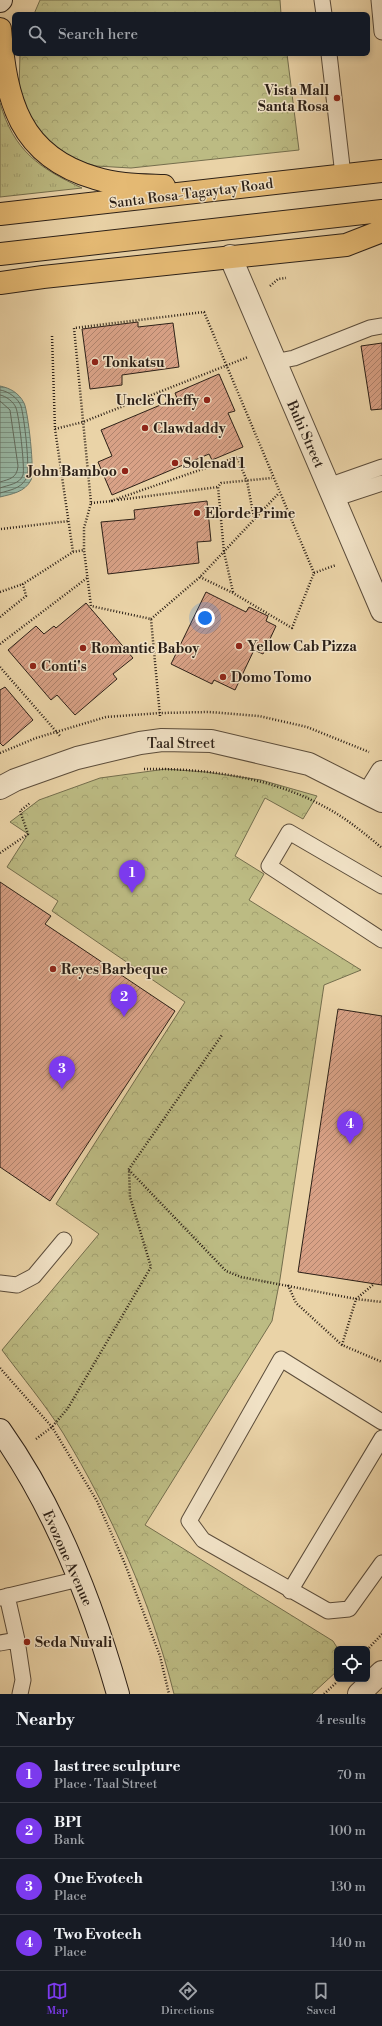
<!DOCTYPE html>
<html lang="en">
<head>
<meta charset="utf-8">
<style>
  body { margin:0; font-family:"Libre Bodoni",serif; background:#20242c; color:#f1f3f6 }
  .controls { position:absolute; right:12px; bottom:12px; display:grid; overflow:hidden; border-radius:6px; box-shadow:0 2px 6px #0003 }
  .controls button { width:36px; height:36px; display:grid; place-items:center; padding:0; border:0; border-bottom:1px solid #363941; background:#171b24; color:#f1f3f6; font:20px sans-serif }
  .you { position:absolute; left:205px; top:618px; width:14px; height:14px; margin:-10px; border:3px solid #fff; border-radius:50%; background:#1a73e8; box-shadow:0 0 0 6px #1a73e833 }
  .badge { display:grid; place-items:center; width:26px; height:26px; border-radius:50%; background:#7c3aed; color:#fff; font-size:13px; font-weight:700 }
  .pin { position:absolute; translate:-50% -33px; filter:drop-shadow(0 1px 2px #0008) }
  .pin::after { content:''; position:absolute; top:21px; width:14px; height:12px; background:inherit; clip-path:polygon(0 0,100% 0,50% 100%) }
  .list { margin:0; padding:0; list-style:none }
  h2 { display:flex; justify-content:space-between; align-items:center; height:52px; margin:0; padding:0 16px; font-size:17px }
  h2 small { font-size:13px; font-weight:400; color:#9ea1a6 }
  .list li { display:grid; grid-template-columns:26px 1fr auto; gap:12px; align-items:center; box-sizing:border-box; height:56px; padding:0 16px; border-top:1px solid #363941 }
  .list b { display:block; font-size:15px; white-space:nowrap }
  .list p { margin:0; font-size:13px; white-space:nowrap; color:#9ea1a6 }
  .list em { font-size:13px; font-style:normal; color:#9ea1a6 }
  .icon { flex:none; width:22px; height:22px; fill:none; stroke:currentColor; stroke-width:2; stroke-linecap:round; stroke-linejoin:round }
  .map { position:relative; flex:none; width:382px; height:1694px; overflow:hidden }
  .search { position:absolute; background:#171b24; box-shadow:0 2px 6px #0003; left:12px; right:12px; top:12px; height:44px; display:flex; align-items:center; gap:10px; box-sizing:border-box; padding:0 14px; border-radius:6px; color:#9ea1a6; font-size:15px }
  .sheet { height:276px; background:#171b24 }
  nav { display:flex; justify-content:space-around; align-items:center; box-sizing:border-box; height:56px; border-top:1px solid #363941; background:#171b24; font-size:11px; color:#9ea1a6 }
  nav a { display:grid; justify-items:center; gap:2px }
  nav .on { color:#7c3aed }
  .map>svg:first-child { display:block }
  .grass { fill:url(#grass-tufts); stroke:#746e4d }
  .park { fill:url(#park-crowns); stroke:#746e4d }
  .water { fill:url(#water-rules); stroke:#6d7b6c }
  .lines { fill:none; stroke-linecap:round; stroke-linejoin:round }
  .shore { stroke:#626c5e; stroke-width:1 }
  .building { fill:url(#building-hatch); stroke:#2c2017 }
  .lane-casing { stroke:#5c4d3b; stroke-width:17 }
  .street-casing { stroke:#5c4d3b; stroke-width:24 }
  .secondary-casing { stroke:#2c2017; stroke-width:24 }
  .primary-casing { stroke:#2c2017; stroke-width:24 }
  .path { stroke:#2c2017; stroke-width:2.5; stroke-dasharray:1 2; stroke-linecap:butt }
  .lane { stroke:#f1e2c6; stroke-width:15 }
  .street { stroke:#f1e2c6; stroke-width:22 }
  .secondary { stroke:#f1e2c6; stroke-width:22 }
  .primary { stroke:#e5ba74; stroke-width:22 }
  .poi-dot { fill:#8f2418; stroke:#f1e2c6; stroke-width:1.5 }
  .labels { text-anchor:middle; stroke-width:3; stroke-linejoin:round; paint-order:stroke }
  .poi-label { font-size:14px; font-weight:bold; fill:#2c2017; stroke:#f1e2c6; text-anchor:start }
  .street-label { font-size:14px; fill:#2c2017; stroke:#f1e2c6 }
</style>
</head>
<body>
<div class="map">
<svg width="382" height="1694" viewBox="0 0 382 1694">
  <defs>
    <pattern id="grass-tufts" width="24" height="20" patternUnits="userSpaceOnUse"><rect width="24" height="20" fill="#bcbb83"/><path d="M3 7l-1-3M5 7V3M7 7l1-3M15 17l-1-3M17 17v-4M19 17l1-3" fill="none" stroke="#a2a070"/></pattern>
    <pattern id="park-crowns" width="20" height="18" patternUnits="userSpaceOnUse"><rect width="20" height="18" fill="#bcbb83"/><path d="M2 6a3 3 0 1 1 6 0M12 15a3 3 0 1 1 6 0" fill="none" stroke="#a2a070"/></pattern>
    <pattern id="water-rules" width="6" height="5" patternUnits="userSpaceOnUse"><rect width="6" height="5" fill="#98b8a5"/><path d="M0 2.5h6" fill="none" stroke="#7c9585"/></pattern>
    <pattern id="building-hatch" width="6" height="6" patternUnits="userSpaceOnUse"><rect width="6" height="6" fill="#d8a186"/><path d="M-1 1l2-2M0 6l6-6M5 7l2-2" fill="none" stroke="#af836d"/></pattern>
  </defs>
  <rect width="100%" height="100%" fill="#ead3a7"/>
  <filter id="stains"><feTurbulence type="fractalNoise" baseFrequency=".005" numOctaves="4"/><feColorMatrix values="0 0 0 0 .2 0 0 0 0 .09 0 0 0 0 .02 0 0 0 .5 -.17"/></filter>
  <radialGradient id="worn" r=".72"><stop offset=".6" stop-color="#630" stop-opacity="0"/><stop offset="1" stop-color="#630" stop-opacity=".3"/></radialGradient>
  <!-- grass -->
  <path class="grass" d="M0 103C14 151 39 168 82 188L0 197Z"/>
  <!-- park -->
  <path class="park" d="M40 0H280L281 14H34Z
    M20 54H287L299 150 131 168 96 166 82 162 61 153 32 125 19 88Z
    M166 769 206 772 261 780 317 796 303 819 265 798 235 856 264 874 249 900 361 970 324 985 280 1279 272 1321 145 1525 333 1641 338 1649 337 1671 312 1694H174C151 1602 112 1514 63 1433 45 1404 22 1377 2 1350L99 1234 56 1204 185 1002 52 911 58 901 7 867 28 834 10 822 39 800 100 778Z"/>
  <!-- water -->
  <path class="water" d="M0 386C10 388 19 393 24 403 28 410 35 473 31 480 25 492 12 494 0 497Z"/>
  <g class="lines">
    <!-- shore -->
    <path class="shore" d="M0 390C8 391 18 398 21 406 24 416 31 472 26 479 20 489 10 490 0 493
      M0 395C6 396 14 402 16 408 19 415 25 468 23 475 20 484 8 485 0 488
      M0 401 10 410 18 466C17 478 10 479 0 482"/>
  </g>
  <!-- building -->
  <path class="building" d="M138 322V327L173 323 179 367 122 375V385L90 389 82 329Z
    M382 343V409L371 410 361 346Z
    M219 374 235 411 228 413 243 447 212 460 209 454 112 495 98 462 112 456 101 430 177 398 175 393Z
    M207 501 211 541 197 542 199 563 108 574 101 522 135 519 134 510Z
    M206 592 246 612 249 607 268 616 266 621 276 626 263 654 254 650 235 690 214 680 212 684 171 664Z
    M86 603 133 658 113 674 117 679 75 715 57 695 51 700 8 650 36 626 44 634 54 626 56 628Z
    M5 687 33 720 3 746 0 743V690Z
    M0 882 51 916 45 924 175 1011 50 1201 0 1167Z
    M338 1009 382 1016V1285L298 1272Z"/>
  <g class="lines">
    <!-- lane casing -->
    <g class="lane-casing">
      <path id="lane" d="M322 0 324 14
        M379 0 382 32
        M329 54 343 175
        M274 362 294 358 370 328 382 326
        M328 486 382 467
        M334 499 382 483
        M382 886 289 832 269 866 382 940
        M0 1283 17 1285 34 1276 64 1240
        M382 1422 281 1359 189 1521 203 1540 328 1611 349 1609 382 1563
        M290 1591 382 1438
        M0 1598 79 1579
        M17 1640 23 1680 20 1694
        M0 1643 17 1640 7 1596"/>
    </g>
    <!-- street casing -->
    <g class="street-casing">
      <path id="street" d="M230 256 382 611
        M0 788 15 780 77 758 140 743 162 740 211 741 309 764 382 801
        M369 793 382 772
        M359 1694 382 1672"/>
    </g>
    <!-- secondary casing -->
    <g class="secondary-casing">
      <path id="secondary" d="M0 1 1 0
        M0 1430C56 1509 92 1602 118 1694"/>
    </g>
    <!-- primary casing -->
    <g class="primary-casing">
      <path id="primary" d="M0 29C6 100 19 156 95 178 117 185 141 185 164 186
        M0 214 382 171
        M0 254 382 211
        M0 283 43 277 346 245 382 231"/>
    </g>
    <!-- path -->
    <path class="path" d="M270 286 278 279 286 278
      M52 336 55 429 73 552
      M55 429 83 422 248 357
      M118 500 218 487
      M111 501 237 457 247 481 254 518
      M91 503 113 501
      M1 529 69 521
      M314 573 336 565
      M0 592 23 584
      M233 592 224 552 218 487 221 483 272 478
      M0 617 26 596 23 584 73 552 84 550
      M151 619 200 577 279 493
      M0 644 87 578
      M0 667 61 737
      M160 716 151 619 91 606 84 550V528L91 503 74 328 204 312 314 573 292 628 233 593 200 577
      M0 753 36 738 106 717 160 713 209 712 259 716 307 727 369 752
      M144 769C205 768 271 777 325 807 346 818 364 833 382 848
      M0 853 28 834 20 811 30 803
      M129 1170 226 1271 241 1277 356 1299 382 1302
      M288 1285 296 1303 342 1345 382 1362
      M342 1345 356 1299 374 1284
      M0 1368 52 1427 97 1501 125 1564 160 1656 169 1694
      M36 1439 52 1427 68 1408 151 1267 130 1197 129 1169 222 1035
      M367 1650 382 1634
      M324 1694 337 1682"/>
    <!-- lane -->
    <use href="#lane" class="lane"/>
    <!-- street -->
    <use href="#street" class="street"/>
    <!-- secondary -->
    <use href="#secondary" class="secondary"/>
    <!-- primary -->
    <use href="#primary" class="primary"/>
  </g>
  <!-- markers -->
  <g class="poi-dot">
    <circle cx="337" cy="98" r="4"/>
    <circle cx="95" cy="362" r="4"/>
    <circle cx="207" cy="400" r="4"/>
    <circle cx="145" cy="428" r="4"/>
    <circle cx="175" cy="463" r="4"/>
    <circle cx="125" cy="471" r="4"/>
    <circle cx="197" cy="513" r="4"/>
    <circle cx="239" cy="646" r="4"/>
    <circle cx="83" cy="648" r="4"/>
    <circle cx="33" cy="666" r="4"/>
    <circle cx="223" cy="677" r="4"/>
    <circle cx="53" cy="969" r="4"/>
    <circle cx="27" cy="1642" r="4"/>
  </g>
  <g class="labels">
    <!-- poi labels -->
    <g class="poi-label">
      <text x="329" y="95" text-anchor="end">Vista Mall<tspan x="329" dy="16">Santa Rosa</tspan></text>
      <text x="103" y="367">Tonkatsu</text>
      <text x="199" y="405" text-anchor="end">Uncle Cheffy</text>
      <text x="153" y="433">Clawdaddy</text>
      <text x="183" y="468">Solenad 1</text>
      <text x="117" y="476" text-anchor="end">John Bamboo</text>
      <text x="205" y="518">Elorde Prime</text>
      <text x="247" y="651">Yellow Cab Pizza</text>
      <text x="91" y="653">Romantic Baboy</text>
      <text x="41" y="671">Conti's</text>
      <text x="231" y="682">Domo Tomo</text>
      <text x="61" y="974">Reyes Barbeque</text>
      <text x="35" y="1647">Seda Nuvali</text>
    </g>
    <!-- street labels -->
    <g class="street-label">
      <text transform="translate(191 193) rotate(-7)" y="5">Santa Rosa-Tagaytay Road</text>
      <text transform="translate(306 434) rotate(66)" y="5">Buhi Street</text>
      <text x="181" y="748">Taal Street</text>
      <text transform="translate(68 1558) rotate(66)" y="5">Evozone Avenue</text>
    </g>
  </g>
  <rect width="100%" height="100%" filter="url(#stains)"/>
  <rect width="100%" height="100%" fill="url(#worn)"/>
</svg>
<div class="controls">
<button><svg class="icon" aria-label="locate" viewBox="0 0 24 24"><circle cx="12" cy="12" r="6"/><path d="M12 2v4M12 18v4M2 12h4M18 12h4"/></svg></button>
</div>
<div class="you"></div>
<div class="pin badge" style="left:132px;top:893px">1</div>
<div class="pin badge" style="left:124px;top:1017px">2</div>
<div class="pin badge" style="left:62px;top:1089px">3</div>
<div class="pin badge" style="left:350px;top:1144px">4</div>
<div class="search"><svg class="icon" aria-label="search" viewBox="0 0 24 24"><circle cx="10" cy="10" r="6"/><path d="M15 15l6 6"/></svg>Search here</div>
</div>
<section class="sheet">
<h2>Nearby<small>4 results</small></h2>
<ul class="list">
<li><span class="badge">1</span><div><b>last tree sculpture</b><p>Place · Taal Street</p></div><em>70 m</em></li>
<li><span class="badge">2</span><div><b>BPI</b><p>Bank</p></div><em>100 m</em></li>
<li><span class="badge">3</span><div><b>One Evotech</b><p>Place</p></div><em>130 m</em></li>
<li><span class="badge">4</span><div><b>Two Evotech</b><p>Place</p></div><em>140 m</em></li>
</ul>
</section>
<nav>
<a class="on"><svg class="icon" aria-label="map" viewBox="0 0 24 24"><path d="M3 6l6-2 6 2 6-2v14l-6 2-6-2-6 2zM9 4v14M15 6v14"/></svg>Map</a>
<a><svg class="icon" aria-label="directions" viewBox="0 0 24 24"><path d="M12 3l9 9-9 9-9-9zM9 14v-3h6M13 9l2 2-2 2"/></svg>Directions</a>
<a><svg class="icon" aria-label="saved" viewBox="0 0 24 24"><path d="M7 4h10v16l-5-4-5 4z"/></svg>Saved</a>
</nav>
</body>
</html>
